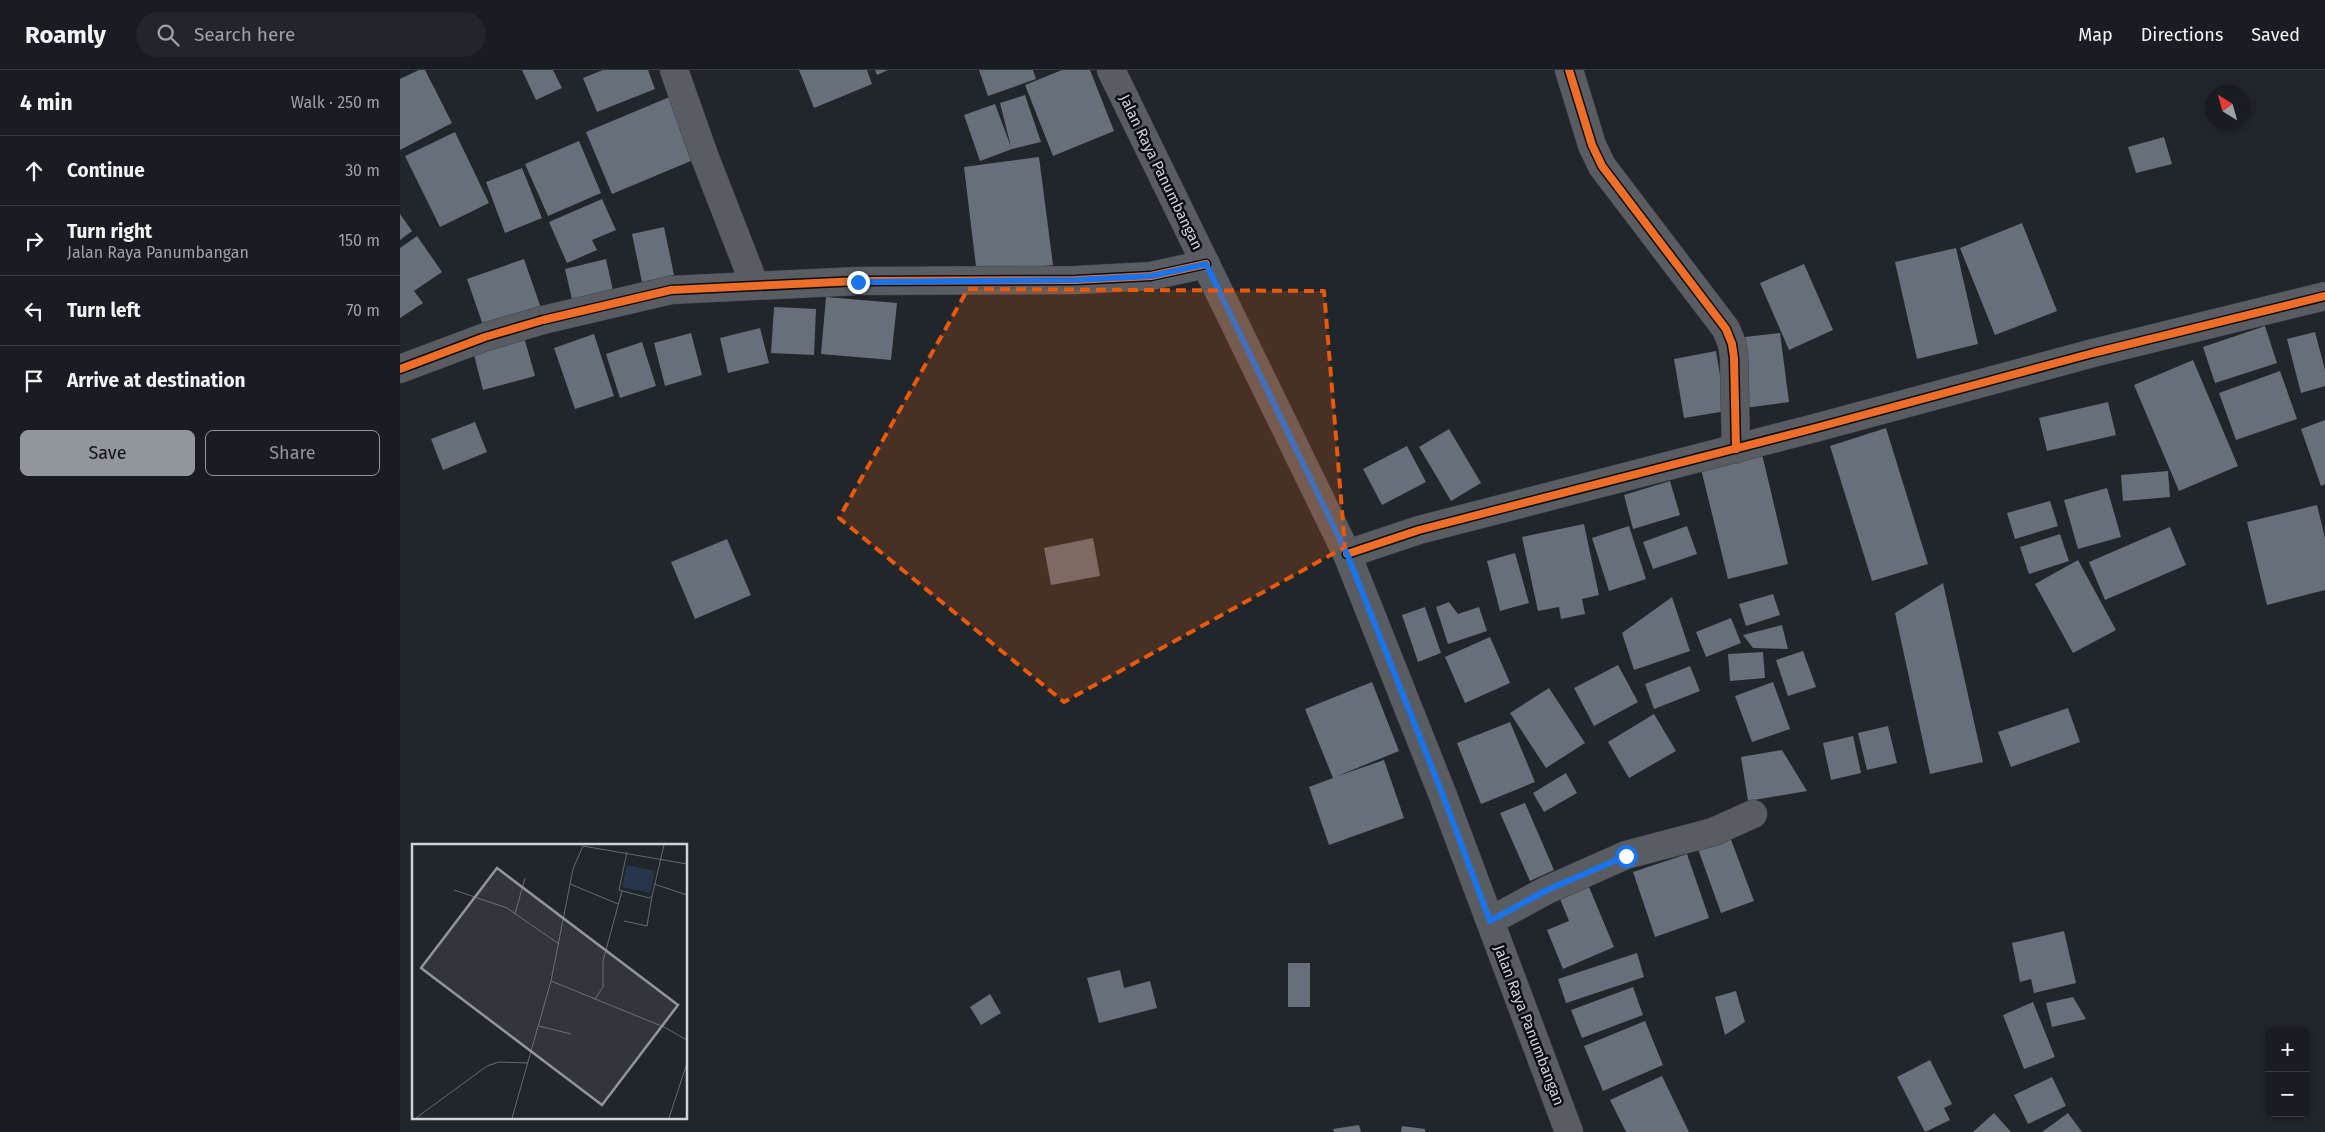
<!DOCTYPE html>
<html lang="en">
<head>
<meta charset="utf-8">
<style>
  body { margin:0; font-family:"Fira Sans",sans-serif; background:#222529; color:#f1f3f6 }
  .controls { position:absolute; right:15px; bottom:15px; display:grid; overflow:hidden; border-radius:8px; box-shadow:0 2px 8px #0003 }
  .controls button { width:45px; height:45px; display:grid; place-items:center; padding:0; border:0; border-bottom:1px solid #373a3e; background:#191c20; color:#f1f3f6; font:25px sans-serif }
  .compass { position:absolute; left:1805px; top:15px; width:45px; height:45px; border-radius:50%; background:#191c20; box-shadow:0 2px 8px #0003; rotate:323deg }
  .stop { position:absolute; width:15px; height:15px; margin:-11px; border:4px solid #1a73e8; border-radius:50%; background:#fff }
  .stop.end { background:#1a73e8; border-color:#fff; box-shadow:0 1px 5px #0008 }
  .list { margin:0; padding:0; list-style:none }
  h2 { display:flex; justify-content:space-between; align-items:center; height:65px; margin:0; padding:0 20px; font-size:21px }
  h2 small { font-size:16px; font-weight:400; color:#9fa1a5 }
  .list li { display:grid; grid-template-columns:32px 1fr auto; gap:15px; align-items:center; box-sizing:border-box; height:70px; padding:0 20px; border-top:1px solid #373a3e }
  .list b { display:block; font-size:19px; white-space:nowrap }
  .list p { margin:0; font-size:16px; white-space:nowrap; color:#9fa1a5 }
  .list em { font-size:16px; font-style:normal; color:#9fa1a5 }
  .actions { display:flex; gap:10px; padding:15px 20px }
  .actions a { flex:1; padding:11px 0; border:1px solid #91969d; border-radius:8px; text-align:center; font-size:18px; color:#91969d }
  .actions .main { background:#91969d; color:#111 }
  .icon { flex:none; width:28px; height:28px; fill:none; stroke:currentColor; stroke-width:2; stroke-linecap:round; stroke-linejoin:round }
  .map { position:relative; flex:none; width:1925px; height:1062px; overflow:hidden }
  header { display:flex; align-items:center; gap:30px; box-sizing:border-box; height:70px; padding:0 25px; background:#191c20; border-bottom:1px solid #373a3e }
  header strong { font-size:24px }
  nav { display:flex; gap:28px; margin-inline-start:auto; font-size:18px }
  .search { width:350px; height:45px; background:#222529; display:flex; align-items:center; gap:12px; box-sizing:border-box; padding:0 18px; border-radius:28px; color:#9fa1a5; font-size:19px }
  main { display:flex }
  aside { flex:1; background:#191c20 }
  .map>svg:first-child { display:block }
  .building { fill:#666f7a }
  .lines { fill:none; stroke-linecap:round; stroke-linejoin:round }
  .minor-casing { stroke:#3e4247; stroke-width:29 }
  .secondary-casing { stroke:#3e4247; stroke-width:29 }
  .minor { stroke:#595d61; stroke-width:28 }
  .secondary { stroke:#595d61; stroke-width:28 }
  .cycleway-casing { stroke:#0a0e12; stroke-width:11 }
  .cycleway { stroke:#ee6e29; stroke-width:8 }
  .route { stroke:#1a73e8; stroke-width:6 }
  .marked { fill:#e8590c; fill-opacity:0.2; stroke:#e8590c; stroke-width:4; stroke-dasharray:10 6; stroke-linejoin:round }
  .labels { text-anchor:middle; stroke-width:5; stroke-linejoin:round; paint-order:stroke }
  .street-label { font-size:15px; fill:#ced3da; stroke:#0a0e12 }
  .inset-road { fill:none; stroke:#666b71; stroke-width:1 }
  .view { fill:#91969d; fill-opacity:0.15; stroke:#91969d; stroke-width:2.5 }
  .inset-edge { fill:none; stroke:#ced3da; stroke-width:2.5 }
</style>
</head>
<body>
<header>
<strong>Roamly</strong>
<div class="search"><svg class="icon" aria-label="search" viewBox="0 0 24 24"><circle cx="10" cy="10" r="6"/><path d="M15 15l6 6"/></svg>Search here</div>
<nav><a>Map</a><a>Directions</a><a>Saved</a></nav>
</header>
<main>
<aside>
<h2>4 min<small>Walk · 250 m</small></h2>
<ul class="list">
<li><svg class="icon" aria-label="ahead" viewBox="0 0 24 24"><path d="M12 20V5M6 11l6-6 6 6"/></svg><div><b>Continue</b></div><em>30 m</em></li>
<li><svg class="icon" aria-label="right" viewBox="0 0 24 24"><path d="M7 20v-9h11M14 6l5 5-5 5"/></svg><div><b>Turn right</b><p>Jalan Raya Panumbangan</p></div><em>150 m</em></li>
<li><svg class="icon" aria-label="left" viewBox="0 0 24 24"><path d="M17 20v-9H6M10 6l-5 5 5 5"/></svg><div><b>Turn left</b></div><em>70 m</em></li>
<li><svg class="icon" aria-label="arrive" viewBox="0 0 24 24"><path d="M6 21V4h12l-3 4 3 4H6"/></svg><div><b>Arrive at destination</b></div></li>
</ul>
<div class="actions"><a class="main">Save</a><a>Share</a></div>
</aside>
<div class="map">
<svg width="1925" height="1062" viewBox="0 0 1925 1062">
  <rect width="100%" height="100%" fill="#21262b"/>
  <!-- building -->
  <path class="building" d="M19 0H25L52 53 0 80V9Z
    M122 0H153L162 18 136 30Z
    M203 0H248L255 19 197 42 183 8Z
    M399 0H467L472 14 414 38Z
    M475 0H488L477 5Z
    M579 0H633L636 9 588 26Z
    M662 0H690L714 61 653 86 625 15Z
    M625 25 641 72 612 79 580 91 564 45 595 34 611 77 600 33Z
    M272 26 298 88 212 124 186 62Z
    M55 62 89 133 40 157 5 86Z
    M1764 67 1772 94 1736 103 1728 77Z
    M179 71 201 123 148 146 125 94Z
    M639 87 653 195 577 205 564 97Z
    M122 98 142 148 105 163 86 112Z
    M202 129 216 160 192 170 197 180 167 193 149 152Z
    M0 144 12 161 0 170Z
    M1622 153 1657 241 1595 265 1560 178Z
    M264 157 274 205 242 212 232 164Z
    M17 166 42 202 14 221 23 233 0 248V178Z
    M1556 178 1578 274 1517 289 1495 192Z
    M124 189 142 241 85 261 67 209Z
    M206 189 214 225 173 234 165 199Z
    M1404 194 1433 260 1389 280 1360 213Z
    M426 227 497 233 491 290 421 284Z
    M374 237 416 239 414 285 371 283Z
    M1865 256 1877 293 1815 313 1803 277Z
    M360 258 369 293 328 303 320 268Z
    M1915 262 1925 300V316L1901 323 1887 269Z
    M291 263 302 305 265 316 254 273Z
    M1380 263 1389 332 1345 338 1336 268Z
    M194 264 214 326 175 339 154 278Z
    M124 267 135 306 83 320 73 281Z
    M242 272 256 316 220 328 206 284Z
    M1316 281 1326 341 1284 348 1274 289Z
    M1793 290 1838 396 1779 421 1734 315Z
    M1880 301 1897 349 1836 370 1819 323Z
    M1708 332 1716 365 1647 381 1639 348Z
    M1925 350V414L1921 416 1901 359Z
    M75 352 87 382 43 400 31 369Z
    M1486 358 1528 494 1472 511 1430 376Z
    M1049 359 1081 413 1051 431 1019 377Z
    M1007 376 1026 412 982 435 963 399Z
    M1362 384 1388 494 1328 509 1301 399Z
    M1768 401 1770 427 1723 431 1721 405Z
    M1270 411 1280 445 1233 459 1224 425Z
    M1707 418 1721 467 1678 479 1664 430Z
    M1650 431 1658 456 1615 469 1607 443Z
    M1917 435 1925 468V520L1867 535 1847 452Z
    M1184 454 1199 525 1182 529 1185 544 1161 549 1159 537 1138 541 1122 467Z
    M1229 456 1246 509 1209 521 1192 468Z
    M1287 456 1297 484 1253 499 1243 472Z
    M1770 457 1786 495 1705 530 1689 492Z
    M1660 464 1669 491 1629 504 1620 477Z
    M693 468 700 506 651 515 644 478Z
    M327 469 351 525 295 549 271 492Z
    M1115 483 1129 533 1100 541 1087 491Z
    M1678 490 1716 560 1673 583 1635 514Z
    M1543 513 1583 692 1530 704 1495 543Z
    M1373 524 1380 545 1346 556 1339 534Z
    M1272 527 1290 581 1234 600 1222 563Z
    M1049 532 1058 544 1079 537 1087 561 1048 574 1036 537Z
    M1025 537 1041 583 1018 592 1002 545Z
    M1331 548 1341 573 1306 587 1296 562Z
    M1382 555 1388 579 1353 578 1343 565Z
    M1090 567 1110 613 1065 633 1045 587Z
    M1403 581 1416 617 1388 626 1376 590Z
    M1363 582 1365 608 1330 611 1328 584Z
    M1218 595 1238 632 1194 656 1174 618Z
    M1290 596 1300 621 1254 639 1245 614Z
    M972 612 999 681 935 707 984 690 1004 748 929 775 909 717 933 708 905 639Z
    M1373 612 1390 659 1352 672 1335 626Z
    M1149 618 1185 673 1146 698 1110 643Z
    M1668 638 1680 672 1611 697 1598 662Z
    M1254 644 1276 681 1229 708 1208 672Z
    M1110 652 1135 712 1081 734 1057 673Z
    M1488 656 1497 693 1467 700 1458 663Z
    M1453 666 1461 703 1431 710 1423 673Z
    M1382 680 1407 721 1348 731 1341 687Z
    M1166 703 1177 723 1144 742 1133 723Z
    M1125 733 1154 800 1130 811 1100 743Z
    M1330 767 1354 831 1321 843 1298 779Z
    M1287 784 1309 848 1255 867 1233 802Z
    M1189 817 1214 877 1163 899 1147 860 1169 851 1160 829Z
    M1664 861 1676 913 1634 923 1631 909 1620 912 1612 873Z
    M1237 883 1244 907 1166 933 1158 909Z
    M888 893H910V937H888Z
    M720 900 724 918 750 911 757 938 699 953 687 908Z
    M1233 917 1243 945 1182 968 1171 940Z
    M1336 921 1345 952 1325 965 1315 927Z
    M590 924 601 943 581 955 570 937Z
    M1673 927 1686 949 1652 957 1646 933Z
    M1633 932 1655 987 1624 999 1603 945Z
    M1245 951 1263 995 1203 1021 1184 976Z
    M1530 990 1552 1034 1544 1038 1550 1050 1525 1062 1497 1007Z
    M1262 1006 1289 1062H1226L1210 1030Z
    M1652 1007 1666 1036 1628 1054 1614 1025Z
    M1594 1043 1611 1062H1573Z
    M1668 1043 1682 1062H1642Z
    M959 1055 961 1062H934L933 1059Z
    M1002 1056 1025 1059V1062H1001Z"/>
  <g class="lines">
    <!-- minor casing -->
    <g class="minor-casing">
      <path id="minor" d="M274 0 304 85 355 216
        M1169 0 1192 75 1202 96 1326 259 1332 274 1334 288 1336 379
        M0 299 85 267 143 250 271 220 458 211 676 210 751 206 806 194
        M947 484 1019 460 1415 358 1693 283 1925 226
        M1090 851 1147 820 1226 785 1313 762 1353 744"/>
    </g>
    <!-- secondary casing -->
    <g class="secondary-casing">
      <path id="secondary" d="M711 0 947 484 1042 723 1169 1062"/>
    </g>
    <!-- minor -->
    <use href="#minor" class="minor"/>
    <!-- secondary -->
    <use href="#secondary" class="secondary"/>
    <!-- cycleway casing -->
    <g class="cycleway-casing">
      <path id="cycleway" d="M1169 0 1192 75 1202 96 1326 259 1332 274 1334 288 1336 379
        M0 299 85 267 143 250 271 220 458 211 676 210 751 206 806 194
        M947 484 1019 460 1415 358 1693 283 1925 226"/>
    </g>
    <!-- cycleway -->
    <use href="#cycleway" class="cycleway"/>
  </g>
  <g class="lines">
    <!-- route -->
    <path class="route" d="M458 212 676 210 751 206 806 194 947 484 1042 723 1090 851 1147 820 1226 786"/>
  </g>
  <!-- marked area -->
  <path class="marked" d="M568 219 924 221 945 477 664 632 439 448Z"/>
  <g class="labels">
    <!-- street labels -->
    <g class="street-label">
      <text transform="translate(761 102) rotate(64)" y="5">Jalan Raya Panumbangan</text>
      <text transform="translate(1129 955) rotate(69)" y="5">Jalan Raya Panumbangan</text>
    </g>
  </g>
  <!-- overview -->
  <g transform="translate(12 774)">
    <rect width="275" height="275" fill="#21262b"/>
    <path d="M215 21 243 27 238 49 210 43Z" fill="#27364c"/>
    <path class="inset-road" d="M215 8 207 46 237 54 240 52 252 1M158 40 206 60M242 40 275 51M42 46 95 64 147 100M103 70 113 34M212 77 235 82 240 52M139 137 252 183 275 196M183 155 191 143V117L210 47M127 182 159 190M4 274 75 222 87 218 116 219M100 274 139 137 161 25 171 2 275 20M257 274 275 219"/>
    <path class="view" d="M85 24 266 161 190 261 9 124Z"/>
    <rect width="275" height="275" class="inset-edge"/>
  </g>
</svg>
<div class="controls">
<button>+</button>
<button>−</button>
</div>
<svg class="compass" viewBox="-18 -18 36 36"><path d="M0-13l5 13h-10z" fill="#e53935"/><path d="M0 13l5-13h-10z" fill="#9fa1a5"/></svg>
<div class="stop" style="left:1226px;top:786px"></div>
<div class="stop end" style="left:458px;top:212px"></div>
</div>
</main>
</body>
</html>
